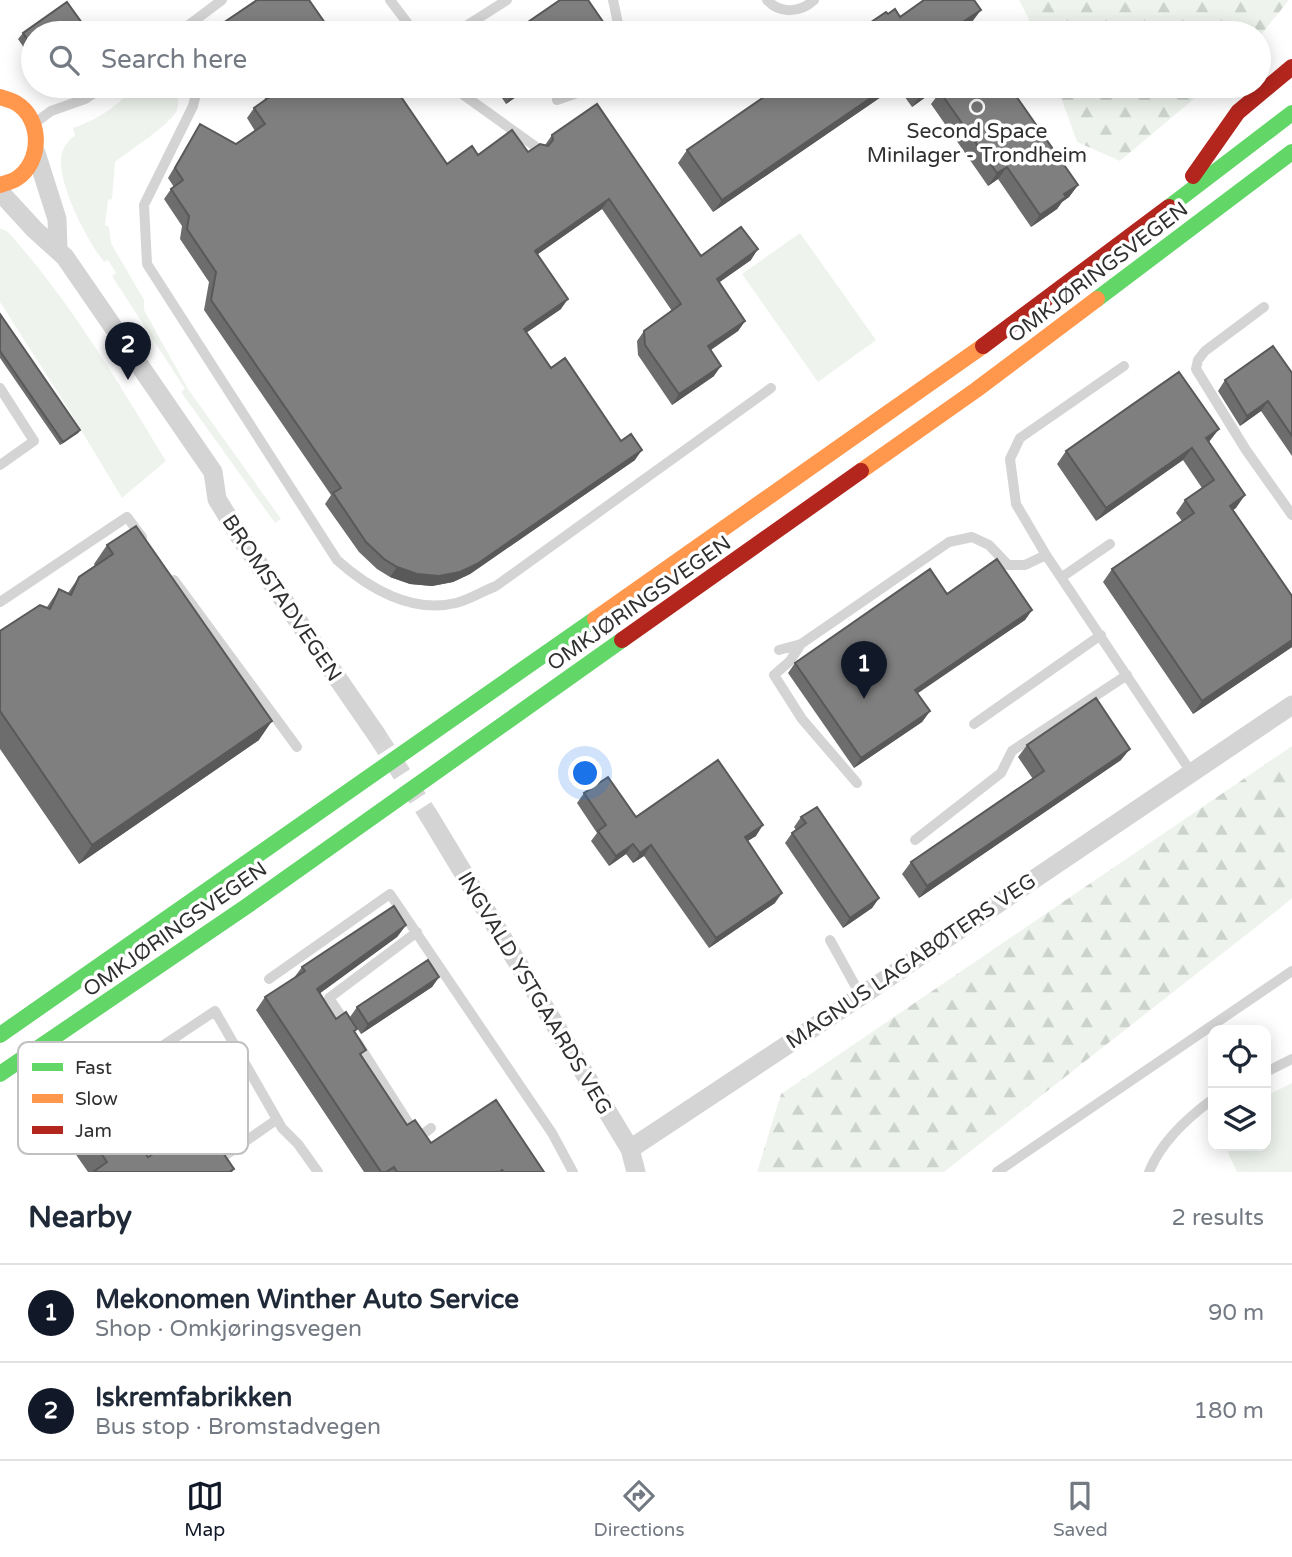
<!DOCTYPE html>
<html lang="en">
<head>
<meta charset="utf-8">
<style>
  body { margin:0; font-family:"Varela Round",sans-serif; background:#f6f6f7; color:#1f2937 }
  .controls { position:absolute; right:21px; bottom:21px; display:grid; overflow:hidden; border-radius:14px; box-shadow:0 4px 18px #0003 }
  .controls button { width:63px; height:63px; display:grid; place-items:center; padding:0; border:0; border-bottom:2px solid #e0e1e3; background:#fff; color:#1f2937; font:35px sans-serif }
  .you { position:absolute; left:586px; top:774px; width:24px; height:24px; margin:-18px; border:5px solid #fff; border-radius:50%; background:#1a73e8; box-shadow:0 0 0 10px #1a73e833 }
  .badge { display:grid; place-items:center; width:46px; height:46px; border-radius:50%; background:#111827; color:#fff; font-size:23px; font-weight:700 }
  .pin { position:absolute; translate:-50% -58px; filter:drop-shadow(0 2px 4px #0008) }
  .pin::after { content:''; position:absolute; top:37px; width:24px; height:21px; background:inherit; clip-path:polygon(0 0,100% 0,50% 100%) }
  .list { margin:0; padding:0; list-style:none }
  h2 { display:flex; justify-content:space-between; align-items:center; height:91px; margin:0; padding:0 28px; font-size:30px }
  h2 small { font-size:23px; font-weight:400; color:#747a83 }
  .list li { display:grid; grid-template-columns:46px 1fr auto; gap:21px; align-items:center; box-sizing:border-box; height:98px; padding:0 28px; border-top:2px solid #e0e1e3 }
  .list b { display:block; font-size:26px; white-space:nowrap }
  .list p { margin:0; font-size:23px; white-space:nowrap; color:#747a83 }
  .list em { font-size:23px; font-style:normal; color:#747a83 }
  .icon { flex:none; width:38px; height:38px; fill:none; stroke:currentColor; stroke-width:2; stroke-linecap:round; stroke-linejoin:round }
  .map { position:relative; flex:none; width:1292px; height:1172px; overflow:hidden }
  .search { position:absolute; background:#fff; box-shadow:0 4px 18px #0003; left:21px; right:21px; top:21px; height:77px; display:flex; align-items:center; gap:18px; box-sizing:border-box; padding:0 24px; border-radius:38px; color:#747a83; font-size:26px }
  .sheet { height:287px; background:#fff }
  nav { display:flex; justify-content:space-around; align-items:center; box-sizing:border-box; height:98px; border-top:2px solid #e0e1e3; background:#fff; font-size:19px; color:#747a83 }
  nav a { display:grid; justify-items:center; gap:4px }
  nav .on { color:#111827 }
  .map>svg:first-child { display:block }
  .grass { fill:#eef4ed }
  .forest { fill:url(#forest-firs) }
  .lines { fill:none; stroke-linecap:round; stroke-linejoin:round }
  .street-tunnel { stroke:#d6d6d6; stroke-width:19; stroke-dasharray:19 10; stroke-linecap:butt }
  .lane { stroke:#d4d4d4; stroke-width:10 }
  .street { stroke:#d4d4d4; stroke-width:19 }
  .fast { stroke:#63d668; stroke-width:16 }
  .slow { stroke:#ff974d; stroke-width:16 }
  .jam { stroke:#b3261e; stroke-width:16 }
  .wall { fill:#6d6d6d }
  .shaded-wall { fill:#595959 }
  .building { fill:#7f7f7f; stroke:#595959; stroke-width:2 }
  .poi-dot { fill:#787878; stroke:#fff; stroke-width:2.5 }
  .labels { text-anchor:middle; stroke-width:7; stroke-linejoin:round; paint-order:stroke }
  .poi-label { font-size:21px; fill:#303030; stroke:#fff }
  .street-label { font-size:21px; fill:#303030; stroke:#fff }
  .key { fill:#fff; stroke:#c1c1c1; stroke-width:2 }
  .key-label { font-size:19px; fill:#303030 }
</style>
</head>
<body>
<div class="map">
<svg width="1292" height="1172" viewBox="0 0 1292 1172">
  <defs>
    <pattern id="forest-firs" width="22" height="20" patternUnits="userSpaceOnUse" patternTransform="scale(1.75)"><rect width="22" height="20" fill="#eef4ed"/><path d="M5 1l3.5 6h-7zM16 11l3.5 6h-7z" fill="#ccd2cc"/></pattern>
  </defs>
  <rect width="100%" height="100%" fill="#fff"/>
  <!-- grass -->
  <path class="grass" d="M133 86H173C178 93 180 104 176 112 168 126 129 151 115 162L112 199 108 200 105 225 109 227 111 243 144 300V310L188 389 281 519 275 523 181 392 185 389 112 276 116 273 108 260 104 262C87 240 55 181 62 153 64 145 70 140 75 135L73 128C96 120 120 106 133 86Z
    M0 228 8 232C70 301 118 382 166 461L122 498 69 410 0 302Z
    M800 233 876 340 818 382 742 274Z
    M1292 1083V1172H1237L1225 1146H1266V1096Z"/>
  <!-- forest -->
  <path class="forest" d="M1019 0H1289L1259 37V33H1036Z
    M1057 86H1209L1120 161 1077 142Z
    M1292 746V898L1279 909 944 1172H757L781 1094Z"/>
  <g class="lines">
    <!-- street-tunnel -->
    <path class="street-tunnel" d="M376 734 429 816"/>
    <!-- lane -->
    <path class="lane" d="M390 0 415 33
      M613 0 620 33
      M767 0C780 14 800 13 814 0
      M178 33 222 0
      M455 33 507 0
      M198 86 193 106 144 205 147 264 337 560C368 588 412 614 456 603 469 600 483 591 496 586L771 388
      M451 86 539 149
      M557 100 597 86
      M35 123 51 111 85 99 104 86
      M1264 307 1205 351 1198 360 1196 369 1246 450 1292 515
      M1124 366 1020 438 1010 459 1016 504 1046 555 1191 772
      M0 388 34 441 0 465
      M1062 577 1110 544
      M174 580 297 747
      M0 602 127 517 142 537
      M801 644 790 661 774 675 802 719 857 783
      M779 650 801 644 949 542 972 537 989 545 1008 565H1025L1046 555
      M974 724 1101 635
      M915 840 1001 773 1012 751 1127 675
      M830 940 861 996
      M269 979 390 894 552 1133 573 1172
      M348 1026 329 998 417 932
      M357 1042 418 1138 431 1128
      M1266 1072 1292 1059
      M54 1119 95 1093 108 1082 215 1011 282 1128 298 1144 318 1172
      M223 1157 276 1120
      M997 1172 1292 971
      M1149 1172C1161 1142 1187 1118 1213 1099"/>
    <!-- street -->
    <path class="street" d="M36 153 57 219 58 249
      M0 192 35 230 65 257 213 472 217 499 240 537 376 734
      M429 816 630 1149 636 1172
      M630 1149 861 996 1292 705"/>
    <!-- fast -->
    <path class="fast" d="M1169 207 1292 113
      M1097 299 1292 152
      M0 1035 595 619
      M0 1074 247 906 622 640"/>
    <!-- slow -->
    <path class="slow" d="M0 97C5 99 11 100 16 103 43 119 42 163 16 179 11 182 5 183 0 185
      M861 471 976 390 1097 299
      M595 619 983 346"/>
    <!-- jam -->
    <path class="jam" d="M1193 176 1238 112 1292 67
      M983 346 1169 207
      M622 640 861 471"/>
  </g>
  <!-- wall -->
  <path class="wall" d="M226 21 332 33H220L219 32Z
    M82 23 78 30 33 33V61L18 39 23 33Z
    M256 86H398L396 90 447 164 478 155 528 152 545 145 552 135 701 256 751 260 719 282 745 321 738 331 711 350 714 376 672 405 638 355 637 341 644 331 672 311 602 209 538 254 561 309 526 333 551 368 635 460 470 574 453 582 432 586 410 584 390 577 377 569 359 552 325 504 331 495 204 310 209 282 180 239 182 226 164 199 171 189 174 187 168 178 200 124 236 144 255 131 247 118 254 108 266 100Z
    M494 86H532L506 104Z
    M780 86H937L934 91 912 107 897 86 713 212 678 163 687 150Z
    M940 92 1078 185 1069 197 1062 202 1057 209 1031 227 998 179 988 186 931 104Z
    M0 314 80 430 78 433 60 445 0 358Z
    M1292 373V456L1261 411 1240 426 1218 391 1225 380Z
    M1209 442 1236 508 1233 510 1292 596V647L1193 714 1103 582 1112 569 1182 521 1176 513 1185 500 1202 488 1183 460 1096 521 1057 464 1066 451Z
    M107 545 259 740 79 864 0 749V631L47 607 59 589 68 593 79 577 95 566 94 564Z
    M947 594 1032 610 1025 620 917 693 930 711 922 722 854 768 788 673 795 663Z
    M1027 745 1121 760 919 898 902 874 911 862 1033 779 1018 757Z
    M584 793 636 817 756 836 747 841 775 903 709 948 644 856 633 863 626 854 609 866 591 841 597 833 577 803Z
    M801 817 879 898 872 908 843 928 785 843 792 833 796 830 794 827Z
    M406 925 397 937 320 993 336 1019 355 1033 362 1056 407 1125 431 1143 544 1172H364L256 1010 265 997 293 979 302 967Z
    M439 977 432 987 361 1034 350 1017 357 1007Z
    M76 1117 148 1157 220 1133 215 1141 234 1169 232 1172H88L63 1136Z"/>
  <!-- shaded-wall -->
  <path class="shaded-wall" d="M981 10 972 22 956 33H946Z
    M82 23 78 30 73 33H68Z
    M525 86H532L506 104 513 94Z
    M888 86H897L713 212 722 200Z
    M932 86H937L934 91 912 107 921 94Z
    M1007 167 998 179 988 186 997 173Z
    M1078 185 1069 197 1062 202 1057 209 1031 227 1040 215 1064 194Z
    M609 199 602 209 528 261 535 251Z
    M758 249 751 260 710 289 717 279Z
    M568 299 561 309 517 339 524 329Z
    M745 321 738 331 701 356 708 346Z
    M721 366 714 376 672 405 679 394Z
    M1268 401 1261 411 1240 426 1247 416Z
    M1219 429 1209 442 1206 438Z
    M80 430 78 433 60 445 63 442Z
    M1192 448 1183 460 1096 521 1106 508Z
    M642 450 635 460 470 574 453 582 432 586 410 584 390 577 397 567Z
    M1245 495 1236 508 1221 518 1230 506Z
    M1032 610 1025 620 908 700 915 690Z
    M1292 640V647L1193 714 1202 701Z
    M930 711 922 722 854 768 861 758Z
    M272 721 259 740 79 864 92 845Z
    M1130 749 1121 760 919 898 927 886Z
    M763 825 756 836 738 847 745 837Z
    M633 844 626 854 609 866 616 856Z
    M651 845 644 856 633 863 640 853Z
    M782 893 775 903 709 948 716 938Z
    M879 898 872 908 843 928 850 918Z
    M406 925 397 937 308 1002 317 989Z
    M439 977 432 987 361 1034 368 1024Z"/>
  <!-- building -->
  <path class="building" d="M257 0H309L332 33H234L226 21Z
    M560 0H588L608 29 602 33H512Z
    M924 0H974L981 10 946 33H855L886 12 888 14 895 9 900 17Z
    M67 2 82 23 68 33H33V47L23 33Z
    M270 86H398L395 88 447 164 472 146 478 155 512 130 528 152 540 144 548 146 553 140 552 135 597 104 701 256 741 227 758 249 717 279 745 321 708 346 721 366 679 394 645 345 644 331 681 304 609 199 535 251 568 299 524 329 551 368 565 358 621 441 631 434 642 450 477 564 460 572 439 576 417 574 397 567 384 559 366 542 333 493 341 488 211 300 216 272 187 229 189 216 171 189 183 180 175 168 200 124 236 144 265 124 254 108 275 93Z
    M508 86H525L513 94Z
    M780 86H888L722 200 687 150Z
    M915 86H932L921 94Z
    M949 86H1009L1078 185 1064 194 1066 197 1040 215 1007 167 997 173 940 92Z
    M0 314 80 430 63 442 0 351Z
    M1273 346 1292 373V436L1268 401 1247 416 1225 380Z
    M1179 372 1219 429 1206 438 1245 495 1230 506 1292 596V640L1202 701 1112 569 1194 513 1185 500 1214 480 1192 448 1106 508 1066 451Z
    M136 526 272 721 92 845 0 711V631L40 605 50 609 59 589 71 595 79 577 113 554 107 545Z
    M997 559 1032 610 915 690 930 711 861 758 795 663 930 569 947 594Z
    M1096 698 1130 749 927 886 911 862 1044 771 1027 745Z
    M718 760 763 825 745 837 782 893 716 938 651 845 640 853 633 844 616 856 598 831 606 825 584 793 608 777 636 817Z
    M817 807 879 898 850 918 792 833 806 823 801 817Z
    M394 906 406 925 317 989 336 1019 346 1012 357 1029 354 1031 366 1050 360 1054 407 1125 415 1120 431 1143 496 1100 544 1172H504L502 1170 500 1172H397L394 1167 386 1172H381L265 997 305 971 302 967Z
    M428 960 439 977 368 1024 357 1007Z
    M96 1113 117 1117 128 1127 148 1157 209 1117 220 1133 213 1138 234 1169 229 1172H93L107 1162 76 1117Z"/>
  <!-- markers -->
  <circle class="poi-dot" cx="977" cy="107" r="7"/>
  <g class="labels">
    <!-- poi labels -->
    <g class="poi-label">
      <text x="977" y="138">Second Space<tspan x="977" dy="24">Minilager - Trondheim</tspan></text>
    </g>
    <!-- street labels -->
    <g class="street-label">
      <text transform="translate(1098 272) rotate(-37)" y="7">OMKJØRINGSVEGEN</text>
      <text transform="translate(282 598) rotate(56)" y="7">BROMSTADVEGEN</text>
      <text transform="translate(639 603) rotate(-35)" y="7">OMKJØRINGSVEGEN</text>
      <text transform="translate(175 929) rotate(-35)" y="7">OMKJØRINGSVEGEN</text>
      <text transform="translate(911 961) rotate(-34)" y="7">MAGNUS LAGABØTERS VEG</text>
      <text transform="translate(535 993) rotate(59)" y="7">INGVALD YSTGAARDS VEG</text>
    </g>
  </g>
  <!-- legend -->
  <rect x="18" y="1042" width="230" height="112" rx="10" class="key"/>
  <rect x="32" y="1063" width="31" height="8" fill="#63d668"/>
  <rect x="32" y="1094" width="31" height="9" fill="#ff974d"/>
  <rect x="32" y="1126" width="31" height="8" fill="#b3261e"/>
  <g class="key-label">
    <text x="75" y="1074">Fast</text>
    <text x="75" y="1105">Slow</text>
    <text x="75" y="1137">Jam</text>
  </g>
</svg>
<div class="controls">
<button><svg class="icon" aria-label="locate" viewBox="0 0 24 24"><circle cx="12" cy="12" r="6"/><path d="M12 2v4M12 18v4M2 12h4M18 12h4"/></svg></button>
<button><svg class="icon" aria-label="layers" viewBox="0 0 24 24"><path d="M12 4l9 5-9 5-9-5zM3 14l9 5 9-5"/></svg></button>
</div>
<div class="you"></div>
<div class="pin badge" style="left:864px;top:699px">1</div>
<div class="pin badge" style="left:128px;top:380px">2</div>
<div class="search"><svg class="icon" aria-label="search" viewBox="0 0 24 24"><circle cx="10" cy="10" r="6"/><path d="M15 15l6 6"/></svg>Search here</div>
</div>
<section class="sheet">
<h2>Nearby<small>2 results</small></h2>
<ul class="list">
<li><span class="badge">1</span><div><b>Mekonomen Winther Auto Service</b><p>Shop · Omkjøringsvegen</p></div><em>90 m</em></li>
<li><span class="badge">2</span><div><b>Iskremfabrikken</b><p>Bus stop · Bromstadvegen</p></div><em>180 m</em></li>
</ul>
</section>
<nav>
<a class="on"><svg class="icon" aria-label="map" viewBox="0 0 24 24"><path d="M3 6l6-2 6 2 6-2v14l-6 2-6-2-6 2zM9 4v14M15 6v14"/></svg>Map</a>
<a><svg class="icon" aria-label="directions" viewBox="0 0 24 24"><path d="M12 3l9 9-9 9-9-9zM9 14v-3h6M13 9l2 2-2 2"/></svg>Directions</a>
<a><svg class="icon" aria-label="saved" viewBox="0 0 24 24"><path d="M7 4h10v16l-5-4-5 4z"/></svg>Saved</a>
</nav>
</body>
</html>
